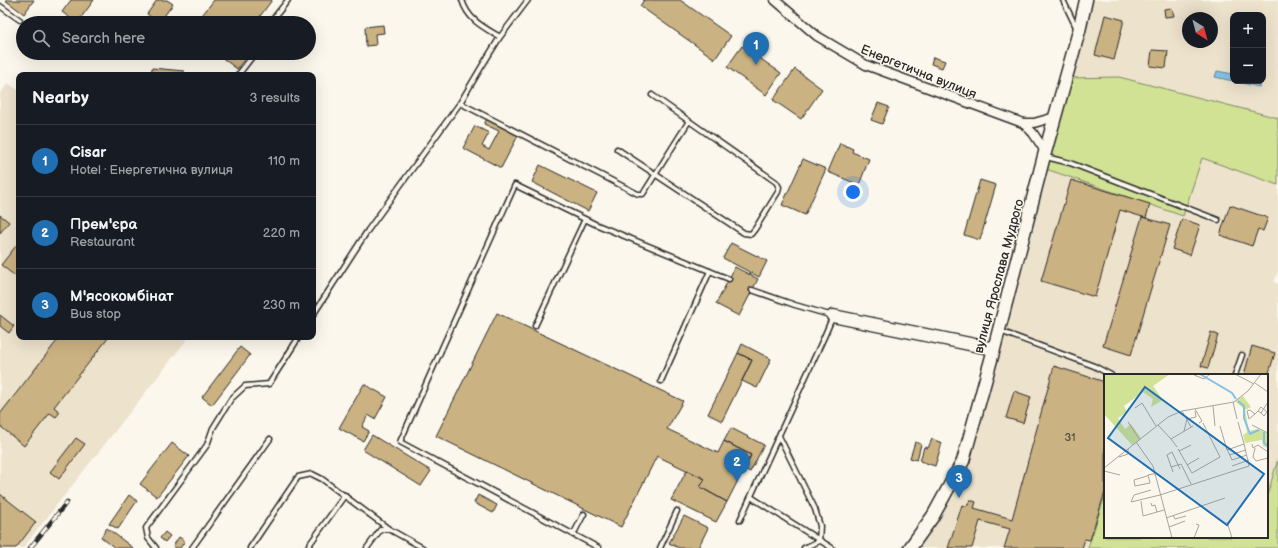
<!DOCTYPE html>
<html lang="en">
<head>
<meta charset="utf-8">
<style>
  body { margin:0; font-family:"Balsamiq Sans",sans-serif; background:#20242c; color:#f1f3f6 }
  .controls { position:absolute; right:12px; top:12px; display:grid; overflow:hidden; border-radius:8px; box-shadow:0 4px 16px #0002 }
  .controls button { width:36px; height:36px; display:grid; place-items:center; padding:0; border:0; border-bottom:1px solid #363941; background:#171b24; color:#f1f3f6; font:20px sans-serif }
  .compass { position:absolute; left:1182px; top:12px; width:36px; height:36px; border-radius:50%; background:#171b24; box-shadow:0 4px 16px #0002; rotate:144deg }
  .you { position:absolute; left:853px; top:192px; width:14px; height:14px; margin:-10px; border:3px solid #fff; border-radius:50%; background:#1a73e8; box-shadow:0 0 0 6px #1a73e833 }
  .badge { display:grid; place-items:center; width:26px; height:26px; border-radius:50%; background:#1f6fb2; color:#fff; font-size:13px; font-weight:700 }
  .pin { position:absolute; translate:-50% -33px; filter:drop-shadow(0 1px 2px #0008) }
  .pin::after { content:''; position:absolute; top:21px; width:14px; height:12px; background:inherit; clip-path:polygon(0 0,100% 0,50% 100%) }
  .list { margin:0; padding:0; list-style:none }
  h2 { display:flex; justify-content:space-between; align-items:center; height:52px; margin:0; padding:0 16px; font-size:17px }
  h2 small { font-size:13px; font-weight:400; color:#9ea1a6 }
  .list li { display:grid; grid-template-columns:26px 1fr auto; gap:12px; align-items:center; box-sizing:border-box; height:72px; padding:0 16px; border-top:1px solid #363941 }
  .list b { display:block; font-size:15px; white-space:nowrap }
  .list p { margin:0; font-size:13px; white-space:nowrap; color:#9ea1a6 }
  .list em { font-size:13px; font-style:normal; color:#9ea1a6 }
  .icon { flex:none; width:22px; height:22px; fill:none; stroke:currentColor; stroke-width:2; stroke-linecap:round; stroke-linejoin:round }
  .map { position:relative; flex:none; width:1278px; height:548px; overflow:hidden }
  .search { position:absolute; background:#171b24; box-shadow:0 4px 16px #0002; left:16px; top:16px; width:300px; height:44px; display:flex; align-items:center; gap:10px; box-sizing:border-box; padding:0 14px; border-radius:22px; color:#9ea1a6; font-size:15px }
  .panel { position:absolute; background:#171b24; box-shadow:0 4px 16px #0002; left:16px; top:72px; width:300px; height:268px; border-radius:8px }
  .map>svg:first-child { display:block }
  .built { fill:#ede2cc; fill-rule:evenodd }
  .green { fill:#d1e295; stroke:#7e8660 }
  .water { fill:#84c1e4; stroke:#60859a }
  .building { fill:#cbb282; stroke:#2b2b2b }
  .lines { fill:none; stroke-linecap:round; stroke-linejoin:round }
  .service-casing { stroke:#2b2b2b; stroke-width:7 }
  .minor-casing { stroke:#2b2b2b; stroke-width:11 }
  .secondary-casing { stroke:#2b2b2b; stroke-width:15 }
  .service { stroke:#fbf7ec; stroke-width:4 }
  .minor { stroke:#fbf7ec; stroke-width:8 }
  .secondary { stroke:#fbf7ec; stroke-width:12 }
  .rail-casing { stroke:#2b2b2b; stroke-width:4.5 }
  .rail { stroke:#fbf7ec; stroke-width:3; stroke-dasharray:9; stroke-linecap:butt }
  .labels { text-anchor:middle; stroke-width:3; stroke-linejoin:round; paint-order:stroke }
  .number-label { font-size:11px; fill:#534d41 }
  .street-label { font-size:13px; fill:#2b2b2b; stroke:#fbf7ec }
  .inset-river { fill:none; stroke:#84c1e4; stroke-width:2 }
  .inset-road { fill:none; stroke:#a8a59f; stroke-width:1 }
  .view { fill:#1f6fb2; fill-opacity:0.15; stroke:#1f6fb2; stroke-width:2 }
  .inset-edge { fill:none; stroke:#2b2b2b; stroke-width:2 }
</style>
</head>
<body>
<div class="map">
<svg width="1278" height="548" viewBox="0 0 1278 548">
  <rect width="100%" height="100%" fill="#fbf7ec"/>
  <filter id="ink" filterUnits="userSpaceOnUse"><feTurbulence type="fractalNoise" baseFrequency=".025" numOctaves="2"/><feDisplacementMap in="SourceGraphic" scale="8" xChannelSelector="R" yChannelSelector="G"/><feConvolveMatrix kernelMatrix="1 2 1 2 8 2 1 2 1" color-interpolation-filters="sRGB"/></filter>
  <g filter="url(#ink)">
    <!-- built -->
    <path class="built" d="M1087 0H1278V118L1119 77 1069 78ZM1233 15H1263V81H1233ZM1188 18H1212V42H1188Z
      M8 83 19 91V337H189L23 548H0V94Z
      M1202 157 1278 185V272L1274 282 1278 284V459L1267 496V375H1105V537L1248 548H911L965 460 1043 168 1183 216Z"/>
    <!-- green -->
    <path class="green" d="M1119 77 1278 118V185L1202 158 1183 216 1043 168 1069 78Z
      M1278 459V548H1088L1105 495V537H1267V496Z"/>
    <!-- water -->
    <path class="water" d="M1217 71 1233 74V81H1260L1259 87 1215 77Z"/>
    <!-- building -->
    <path class="building" d="M5 0H34L24 14Z
      M71 0H94L77 23 62 12Z
      M157 0H167L173 4 159 23 147 14Z
      M214 0H272L255 23H196Z
      M644 0H680L731 36 715 59 640 6Z
      M1172 8 1174 16 1165 17 1164 9Z
      M1105 15 1124 20 1114 60 1095 55Z
      M383 25 384 33 375 34 376 45 366 46 365 27Z
      M742 46 781 73 766 95 727 67Z
      M1152 50 1168 51 1166 68 1150 66Z
      M216 53H242L240 57 244 60 237 69Z
      M933 57 945 61 942 68 931 64Z
      M152 68 184 71V75H151Z
      M795 69 822 89 801 119 773 100Z
      M878 103 889 107 882 124 871 120Z
      M489 116 520 132 501 168 463 148 475 126 489 133 482 146 489 150 499 131 484 124Z
      M840 143 853 149 852 152 869 159 859 185 828 172Z
      M803 159 826 169 805 215 782 205Z
      M540 165 597 193 588 211 532 182Z
      M980 180 996 185 980 240 964 235Z
      M1071 180 1150 204 1146 218 1120 210 1095 297 1041 281Z
      M1230 205 1268 218 1263 231 1258 229 1252 246 1220 235Z
      M0 215 9 222 0 233Z
      M1142 217 1170 225 1131 355 1103 346Z
      M1182 219 1200 225 1190 255 1172 249Z
      M19 242V279L1 265Z
      M731 243 767 261 759 277 723 258Z
      M735 267 758 279 739 316 716 304Z
      M497 313 683 401 667 429 718 453 724 441 751 455 727 502 700 487 705 479 657 456 621 527 436 436Z
      M0 315 14 326 9 333 0 326Z
      M1211 332 1218 335 1208 368 1201 366Z
      M60 337H109L54 407 60 412 56 417 50 413 24 446 0 426V414Z
      M742 344 771 359 757 388 742 381 752 360 738 353Z
      M1252 346 1275 353 1267 379V375H1244Z
      M240 347 250 355 212 405 202 397Z
      M738 353 752 360 722 421 708 414Z
      M1054 366 1105 382V492L1090 540 1085 539 1082 548H1004L1010 529 980 521 972 548H948L962 505 967 506 970 500 976 502 974 508 1012 519Z
      M364 384 387 397 375 419 368 415 362 427 369 431 363 441 339 428Z
      M1014 391 1031 397 1023 423 1006 418Z
      M731 428 764 445 750 472 745 469 751 455 724 441Z
      M372 435 431 471 421 486 363 450Z
      M76 438 85 444 59 479 50 472Z
      M932 439 942 443 935 466 920 461 924 447 928 448Z
      M915 442 921 444 917 460 910 458Z
      M172 443 189 456 157 497 140 484Z
      M687 470 705 479 700 487 727 502 716 522 671 500Z
      M0 494 36 522 16 548H0Z
      M129 495 137 501 118 529 109 524Z
      M478 495 497 505 493 513 474 503Z
      M684 516 708 528 698 548H679L669 543Z
      M107 528 133 548H115L101 537Z
      M165 532 170 536 165 542 160 538Z
      M179 537 185 541 180 548H176L173 546Z"/>
    <g class="lines">
      <!-- service casing -->
      <g class="service-casing">
        <path id="service" d="M462 0C468 20 483 27 500 37
          M1063 0 1076 27
          M0 6 20 20
          M270 23 288 0
          M238 75 255 53
          M460 103 638 194H643L689 121
          M617 149 744 233 751 234 755 229 778 192 779 187 776 182 652 95
          M1046 157 1070 163 1218 220
          M313 315 368 230 460 103 482 66 500 37 528 0
          M535 326 585 219
          M1000 331 1094 366 1111 375
          M1235 375 1242 355
          M661 381 710 271
          M779 436 815 509 820 526 819 541 804 548
          M751 497 832 548
          M740 520 824 337 833 316 795 305 752 290
          M573 535 584 514
          M156 548 148 538 146 528 207 445 213 428 231 399 245 386 269 384 299 337
          M192 548 270 439
          M250 548 298 477 312 474 322 479 389 529
          M307 548 345 495
          M367 548 381 529H389L423 548
          M599 548 400 442 515 185 595 224 729 279
          M660 548 677 511"/>
      </g>
      <!-- minor casing -->
      <g class="minor-casing">
        <path id="minor" d="M775 0 817 36 866 65 1023 123H1034L1055 117
          M1023 123 1033 133 1045 151"/>
      </g>
      <!-- secondary casing -->
      <g class="secondary-casing">
        <path id="secondary" d="M833 316 994 349
          M910 548 933 516 963 461 994 349 1044 156 1079 31 1086 0"/>
      </g>
      <!-- service -->
      <use href="#service" class="service"/>
      <!-- minor -->
      <use href="#minor" class="minor"/>
      <!-- secondary -->
      <use href="#secondary" class="secondary"/>
      <!-- rail casing -->
      <g class="rail-casing">
        <path id="rail" d="M30 548 67 502"/>
      </g>
      <!-- rail -->
      <use href="#rail" class="rail"/>
    </g>
  </g>
  <g class="labels">
    <!-- number labels -->
    <g class="number-label">
      <text x="1070" y="441">31</text>
    </g>
    <!-- street labels -->
    <g class="street-label">
      <text transform="translate(919 71) rotate(22)" y="5">Енергетична вулиця</text>
      <text transform="translate(998 276) rotate(-75)" y="5">вулиця Ярослава Мудрого</text>
    </g>
  </g>
  <!-- overview -->
  <g transform="translate(1104 374)">
    <rect width="164" height="164" fill="#fbf7ec"/>
    <path d="M0 0H66L49 12 59 26 47 33 49 25 39 18 20 32 23 38 14 44 21 55 27 50 37 64 28 71 0 40ZM139 22 147 33 141 36 145 57 154 55 164 59V74L159 72 158 66 141 69 139 61 143 58 139 34 131 27Z" fill="#d1e295"/>
    <path class="inset-river" d="M96 0 128 19 132 25M134 27 140 32V44L146 60 155 56M160 58V69L164 72"/>
    <path class="inset-road" d="M131 0 150 10M90 1 100 5 106 0M151 9 164 18M129 28 133 45M109 32 111 52M31 34 38 29 52 52M91 35 98 47 95 49M78 37 87 53M154 37 157 33 163 38 160 42 157 39M151 40 146 36 143 37 145 45 151 40 154 37 157 39 164 28M24 48 36 66M54 51 67 65M148 51 164 59M116 52 123 76 140 70 134 48M80 57 83 45 92 43 91 37M32 68 49 92 68 164M148 70 149 74 154 71 164 78M73 73 67 65 89 52M151 74 149 83 152 87 164 84M74 75 88 99 116 83 99 49M123 75 128 86 143 81M75 77 87 71M125 81 142 76M15 83 24 80V75M83 91 95 84M128 92 145 86M67 93 77 90 87 110M0 94 64 43 78 37 130 28 144 17 157 0M0 97 16 101M69 98 63 81 68 78 76 95M44 101 46 109 31 112 30 106 43 102 44 101 49 100H51M47 116 30 121 27 128 56 121 145 92 140 70M37 127 39 142 60 136M47 129 48 132 51 131 53 138M69 141 71 145 82 142M62 144 121 124M123 148 128 164M65 153 81 147M90 164 95 151 92 150"/>
    <path class="view" d="M41 13 160 100 123 151 4 64Z"/>
    <rect width="164" height="164" class="inset-edge"/>
  </g>
</svg>
<div class="controls">
<button>+</button>
<button>−</button>
</div>
<svg class="compass" viewBox="-18 -18 36 36"><path d="M0-13l5 13h-10z" fill="#e53935"/><path d="M0 13l5-13h-10z" fill="#9ea1a6"/></svg>
<div class="you"></div>
<div class="pin badge" style="left:756px;top:65px">1</div>
<div class="pin badge" style="left:737px;top:482px">2</div>
<div class="pin badge" style="left:959px;top:498px">3</div>
<div class="search"><svg class="icon" aria-label="search" viewBox="0 0 24 24"><circle cx="10" cy="10" r="6"/><path d="M15 15l6 6"/></svg>Search here</div>
<section class="panel">
<h2>Nearby<small>3 results</small></h2>
<ul class="list">
<li><span class="badge">1</span><div><b>Cisar</b><p>Hotel · Енергетична вулиця</p></div><em>110 m</em></li>
<li><span class="badge">2</span><div><b>Прем'єра</b><p>Restaurant</p></div><em>220 m</em></li>
<li><span class="badge">3</span><div><b>М'ясокомбінат</b><p>Bus stop</p></div><em>230 m</em></li>
</ul>
</section>
</div>
</body>
</html>
